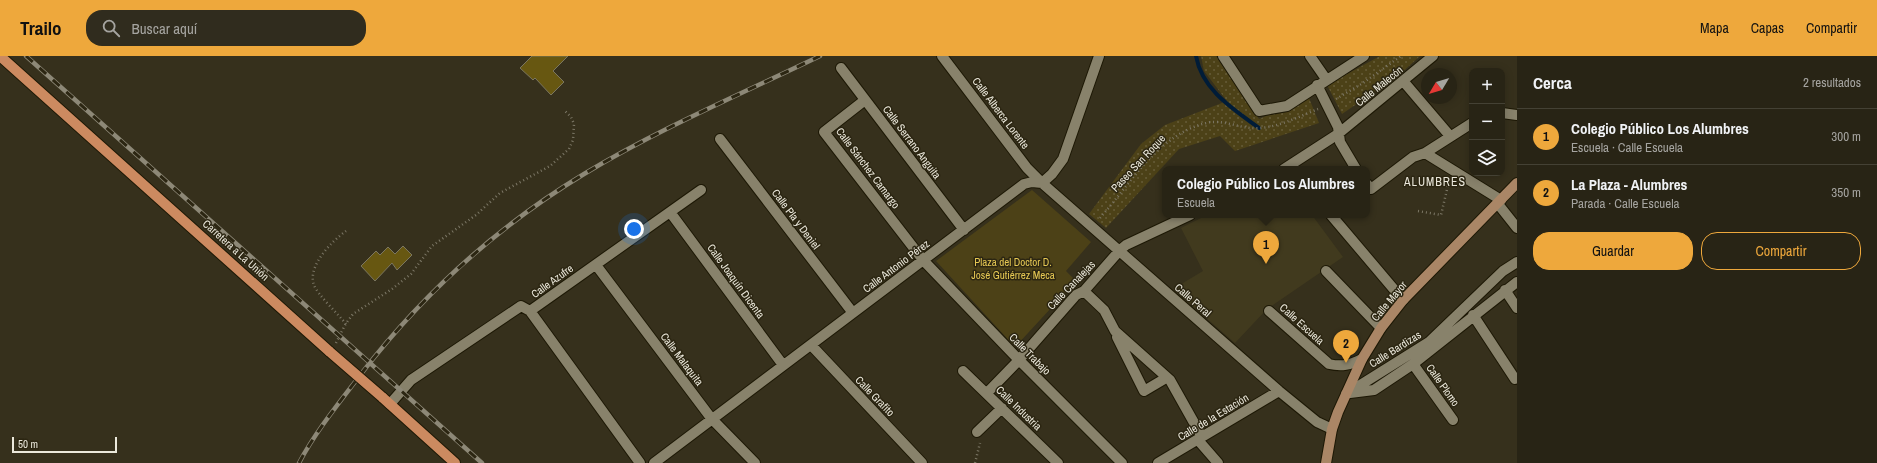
<!DOCTYPE html>
<html lang="es">
<head>
<meta charset="utf-8">
<style>
  body { margin:0; font-family:"Archivo Narrow",sans-serif; background:#302c1e; color:#f1f3f6 }
  .controls { position:absolute; right:12px; top:12px; display:grid; overflow:hidden; border-radius:8px; box-shadow:0 2px 10px #0003 }
  .controls button { width:36px; height:36px; display:grid; place-items:center; padding:0; border:0; border-bottom:1px solid #444134; background:#282415; color:#f1f3f6; font:20px sans-serif }
  .compass { position:absolute; left:1421px; top:12px; width:36px; height:36px; border-radius:50%; background:#282415; box-shadow:0 2px 10px #0003; rotate:232deg }
  .scale { position:absolute; left:12px; bottom:10px; width:105px; box-sizing:border-box; padding-left:4px; border:2px solid #ebe8db; border-top:0; font-size:11px; line-height:14px; white-space:nowrap; color:#ebe8db; -webkit-text-stroke:3px #2c2612; paint-order:stroke }
  .you { position:absolute; left:634px; top:173px; width:14px; height:14px; margin:-10px; border:3px solid #fff; border-radius:50%; background:#1a73e8; box-shadow:0 0 0 6px #1a73e833 }
  .badge { display:grid; place-items:center; width:26px; height:26px; border-radius:50%; background:#eea83c; color:#111; font-size:13px; font-weight:700 }
  .pin { position:absolute; translate:-50% -33px; filter:drop-shadow(0 1px 2px #0008) }
  .pin::after { content:''; position:absolute; top:21px; width:14px; height:12px; background:inherit; clip-path:polygon(0 0,100% 0,50% 100%) }
  .popup { position:absolute; left:1162px; top:110px; width:208px; height:52px; box-sizing:border-box; display:grid; place-content:center; border-radius:8px; background:#282415; filter:drop-shadow(0 1px 3px #0005); font-size:13px; white-space:nowrap; color:#a5a4a0 }
  .popup b { font-size:15px; color:#f1f3f6 }
  .popup::after { content:''; position:absolute; left:50%; top:100%; margin-left:-8px; border:8px solid transparent; border-top-color:#282415 }
  .list { margin:0; padding:0; list-style:none }
  h2 { display:flex; justify-content:space-between; align-items:center; height:52px; margin:0; padding:0 16px; font-size:17px }
  h2 small { font-size:13px; font-weight:400; color:#a5a4a0 }
  .list li { display:grid; grid-template-columns:26px 1fr auto; gap:12px; align-items:center; box-sizing:border-box; height:56px; padding:0 16px; border-top:1px solid #444134 }
  .list b { display:block; font-size:15px; white-space:nowrap }
  .list p { margin:0; font-size:13px; white-space:nowrap; color:#a5a4a0 }
  .list em { font-size:13px; font-style:normal; color:#a5a4a0 }
  .actions { display:flex; gap:8px; padding:12px 16px }
  .actions a { flex:1; padding:9px 0; border:1px solid #eea83c; border-radius:16px; text-align:center; font-size:14px; color:#eea83c }
  .actions .main { background:#eea83c; color:#111 }
  .icon { flex:none; width:22px; height:22px; fill:none; stroke:currentColor; stroke-width:2; stroke-linecap:round; stroke-linejoin:round }
  .map { position:relative; flex:none; width:1517px; height:407px; overflow:hidden }
  header { display:flex; align-items:center; gap:24px; box-sizing:border-box; height:56px; padding:0 20px; background:#eea83c; color:#111 }
  header strong { font-size:19px }
  nav { display:flex; gap:22px; margin-inline-start:auto; font-size:14px }
  .search { width:280px; height:36px; background:#302c1e; display:flex; align-items:center; gap:10px; box-sizing:border-box; padding:0 14px; border-radius:16px; color:#a5a4a0; font-size:15px }
  main { display:flex }
  aside { flex:1; background:#282415 }
  .map>svg:first-child { display:block }
  .built { fill:#413a1e }
  .park { fill:#4c4117 }
  .garden { fill:url(#garden-dots) }
  .lines { fill:none; stroke-linecap:round; stroke-linejoin:round }
  .stream { stroke:#001c38; stroke-width:4 }
  .building { fill:#675711; stroke:#7b765f }
  .street-casing { stroke:#1d1805; stroke-width:12 }
  .secondary-casing { stroke:#1d1805; stroke-width:12 }
  .primary-casing { stroke:#1d1805; stroke-width:12 }
  .path { stroke:#7d7867; stroke-width:2.5; stroke-dasharray:1 3; stroke-linecap:butt }
  .street { stroke:#88826b; stroke-width:10 }
  .secondary { stroke:#aa8666; stroke-width:10 }
  .primary { stroke:#cc8a60; stroke-width:10 }
  .rail-casing { stroke:#8d8877; stroke-width:4.5 }
  .rail { stroke:#2c2612; stroke-width:3; stroke-dasharray:9; stroke-linecap:butt }
  .primary-bridge-casing { stroke:#1d1805; stroke-width:12; stroke-linecap:butt }
  .primary-bridge { stroke:#cc8a60; stroke-width:10 }
  .labels { text-anchor:middle; stroke-width:3; stroke-linejoin:round; paint-order:stroke }
  .street-label { font-size:11px; fill:#ebe8db; stroke:#2c2612 }
  .park-label { font-size:11px; fill:#e6c853; stroke:#2c2612 }
  .neighbourhood-label { font-size:12px; letter-spacing:1px; fill:#ebe8db; stroke:#2c2612 }
</style>
</head>
<body>
<header>
<strong>Trailo</strong>
<div class="search"><svg class="icon" aria-label="search" viewBox="0 0 24 24"><circle cx="10" cy="10" r="6"/><path d="M15 15l6 6"/></svg>Buscar aquí</div>
<nav><a>Mapa</a><a>Capas</a><a>Compartir</a></nav>
</header>
<main>
<div class="map">
<svg width="1517" height="407" viewBox="0 0 1517 407">
  <defs>
    <pattern id="garden-dots" width="8" height="8" patternUnits="userSpaceOnUse"><rect width="8" height="8" fill="#4c4117"/><path d="M2 2h.1M6 6h.1" fill="none" stroke="#665c38" stroke-width="1.8" stroke-linecap="round"/></pattern>
  </defs>
  <rect width="100%" height="100%" fill="#36301c"/>
  <!-- built -->
  <path class="built" d="M1207 159H1312L1343 201 1267 253 1235 287 1173 233 1203 215 1181 172Z"/>
  <!-- park -->
  <path class="park" d="M1032 134 1091 186 1066 215 1076 225 1015 291 936 205Z"/>
  <!-- garden -->
  <path class="garden" d="M1201 0H1216L1259 63 1309 42 1319 67 1235 95 1220 80 1179 93 1106 172 1089 158 1141 88 1165 69 1227 45 1204 15Z
    M1380 0H1420L1399 19 1342 58 1327 29Z"/>
  <g class="lines">
    <!-- stream -->
    <path class="stream" d="M1196 0C1202 34 1233 53 1259 72"/>
  </g>
  <!-- building -->
  <path class="building" d="M532 0H568L553 15 564 26 551 39 535 22 533 24 520 12Z
    M403 190 412 199 397 214 392 207 375 225 361 210 376 195 380 199 388 191 395 198Z"/>
  <g class="lines">
    <!-- street casing -->
    <g class="street-casing">
      <path id="street" d="M942 0 1027 112 1042 127 1279 335 1317 366 1332 373
        M1223 0 1259 55 1287 50 1364 0
        M1310 0 1326 23
        M841 12 964 174
        M1404 26 1450 80
        M1317 29 1338 71 1340 86 1356 113
        M865 44 824 76 923 204 1019 304 1122 407
        M1502 57 1517 59
        M720 83 853 257
        M1425 97 1501 144
        M1284 113 1338 78 1433 0
        M1367 128 1371 133 1413 101 1425 97 1472 67
        M1498 148 1517 172
        M670 156 783 309
        M1331 159 1403 244
        M596 209 711 362 755 407
        M1326 215 1381 272
        M1505 234 1517 252
        M1084 235 1104 254 1115 275 1170 324 1202 381
        M530 255 701 134
        M1269 255 1329 308C1342 311 1350 309 1362 303
        M1473 259 1515 323
        M1117 281 1144 335 1166 322
        M811 289 922 407
        M1413 308 1453 364
        M963 315 1058 407
        M987 337 1019 304 1076 239 1084 235 1120 194 1126 189 1190 159
        M1350 337 1374 334 1413 308 1517 226
        M1346 338 1429 286 1503 215 1517 206
        M390 348 411 324 521 250 530 255 640 407
        M977 376 1002 352
        M1198 384 1218 407
        M654 407 1024 128 1032 126 1042 127 1052 118 1063 103 1099 0
        M1158 407 1279 335"/>
    </g>
    <!-- secondary casing -->
    <g class="secondary-casing">
      <path id="secondary" d="M1326 407 1332 373 1338 356 1362 303 1381 272 1403 244 1517 127"/>
    </g>
    <!-- primary casing -->
    <g class="primary-casing">
      <path id="primary" d="M0 0 330 296
        M382 341 455 407"/>
    </g>
    <!-- path -->
    <path class="path" d="M1336 43 1363 27 1401 0
      M1418 155 1441 159 1449 125
      M1100 162C1131 127 1158 79 1206 67 1220 63 1237 71 1251 72 1273 74 1298 61 1318 53
      M346 268C339 259 317 238 314 229 307 210 332 185 346 175
      M336 287 345 269 353 258 392 233 411 218 432 190 476 159 500 137 550 110 569 93 573 84 574 68 571 61 564 54
      M975 407 980 387"/>
    <!-- street -->
    <use href="#street" class="street"/>
    <!-- secondary -->
    <use href="#secondary" class="secondary"/>
    <!-- primary -->
    <use href="#primary" class="primary"/>
    <!-- rail casing -->
    <g class="rail-casing">
      <path id="rail" d="M26 0 482 407
        M299 407C316 375 339 347 361 318 422 239 498 170 584 118 659 73 741 38 820 0"/>
    </g>
    <!-- rail -->
    <use href="#rail" class="rail"/>
    <!-- primary-bridge casing -->
    <g class="primary-bridge-casing">
      <path id="primary-bridge" d="M330 296 382 341"/>
    </g>
    <!-- primary-bridge -->
    <use href="#primary-bridge" class="primary-bridge"/>
  </g>
  <g class="labels">
    <!-- street labels -->
    <g class="street-label">
      <text transform="translate(1379 30) rotate(-39)" y="4">Calle Malecón</text>
      <text transform="translate(1001 57) rotate(53)" y="4">Calle Alberca Lorente</text>
      <text transform="translate(912 86) rotate(53)" y="4">Calle Serrano Anguita</text>
      <text transform="translate(1138 107) rotate(-47)" y="4">Paseo San Roque</text>
      <text transform="translate(868 112) rotate(53)" y="4">Calle Sánchez Camargo</text>
      <text transform="translate(796 163) rotate(53)" y="4">Calle Pla y Deniel</text>
      <text transform="translate(236 194) rotate(42)" y="4">Carretera a La Unión</text>
      <text transform="translate(896 210) rotate(-37)" y="4">Calle Antonio Pérez</text>
      <text transform="translate(552 225) rotate(-36)" y="4">Calle Azufre</text>
      <text transform="translate(736 225) rotate(54)" y="4">Calle Joaquín Dicenta</text>
      <text transform="translate(1071 229) rotate(-46)" y="4">Calle Canalejas</text>
      <text transform="translate(1193 244) rotate(41)" y="4">Calle Peral</text>
      <text transform="translate(1389 245) rotate(-50)" y="4">Calle Mayor</text>
      <text transform="translate(1302 268) rotate(42)" y="4">Calle Escuela</text>
      <text transform="translate(1395 293) rotate(-32)" y="4">Calle Bardizas</text>
      <text transform="translate(1030 298) rotate(45)" y="4">Calle Trabajo</text>
      <text transform="translate(682 303) rotate(53)" y="4">Calle Malaquita</text>
      <text transform="translate(1443 329) rotate(55)" y="4">Calle Plomo</text>
      <text transform="translate(875 340) rotate(46)" y="4">Calle Grafito</text>
      <text transform="translate(1019 352) rotate(44)" y="4">Calle Industria</text>
      <text transform="translate(1213 361) rotate(-31)" y="4">Calle de la Estación</text>
    </g>
    <!-- park labels -->
    <g class="park-label">
      <text x="1013" y="210">Plaza del Doctor D.<tspan x="1013" dy="13">José Gutiérrez Meca</tspan></text>
    </g>
    <!-- neighbourhood labels -->
    <g class="neighbourhood-label">
      <text x="1435" y="130">ALUMBRES</text>
    </g>
  </g>
</svg>
<div class="controls">
<button>+</button>
<button>−</button>
<button><svg class="icon" aria-label="layers" viewBox="0 0 24 24"><path d="M12 4l9 5-9 5-9-5zM3 14l9 5 9-5"/></svg></button>
</div>
<svg class="compass" viewBox="-18 -18 36 36"><path d="M0-13l5 13h-10z" fill="#e53935"/><path d="M0 13l5-13h-10z" fill="#a5a4a0"/></svg>
<div class="scale">50 m</div>
<div class="you"></div>
<div class="pin badge" style="left:1266px;top:208px">1</div>
<div class="popup"><b>Colegio Público Los Alumbres</b>Escuela</div>
<div class="pin badge" style="left:1346px;top:307px">2</div>
</div>
<aside>
<h2>Cerca<small>2 resultados</small></h2>
<ul class="list">
<li><span class="badge">1</span><div><b>Colegio Público Los Alumbres</b><p>Escuela · Calle Escuela</p></div><em>300 m</em></li>
<li><span class="badge">2</span><div><b>La Plaza - Alumbres</b><p>Parada · Calle Escuela</p></div><em>350 m</em></li>
</ul>
<div class="actions"><a class="main">Guardar</a><a>Compartir</a></div>
</aside>
</main>
</body>
</html>
